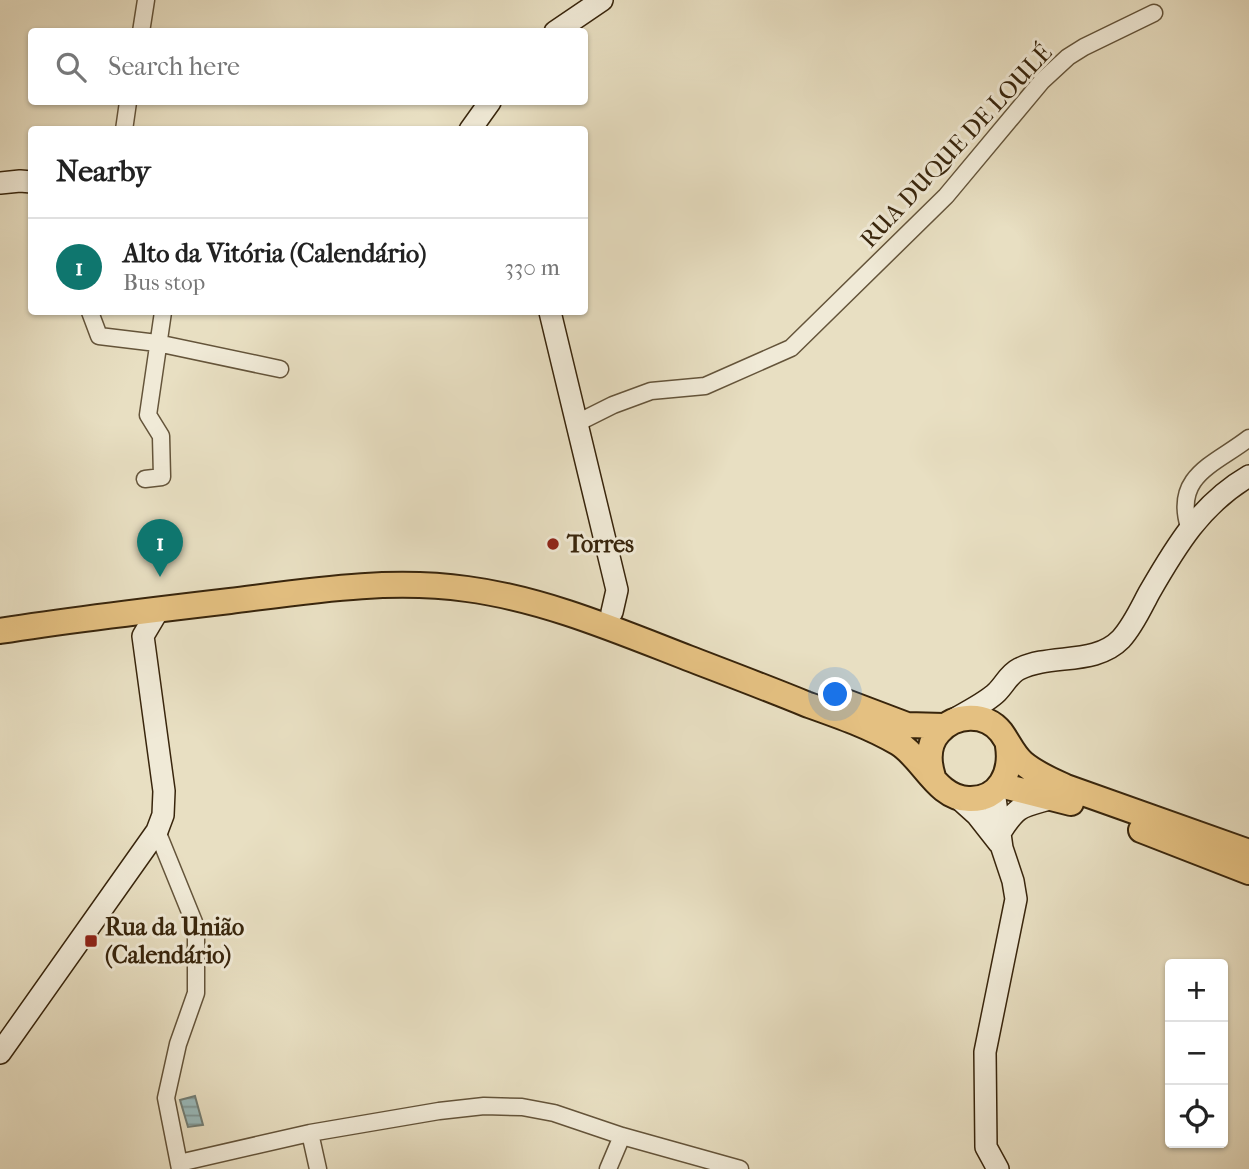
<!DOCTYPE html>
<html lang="en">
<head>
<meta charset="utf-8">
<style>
  body { margin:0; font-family:"IM FELL French Canon",serif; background:#f6f6f6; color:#222 }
  .controls { position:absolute; right:21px; bottom:21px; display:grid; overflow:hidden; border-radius:7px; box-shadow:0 2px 5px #0004 }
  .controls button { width:63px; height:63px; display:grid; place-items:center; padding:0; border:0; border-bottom:2px solid #e0e0e0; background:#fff; color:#222; font:35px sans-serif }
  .you { position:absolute; left:836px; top:695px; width:24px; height:24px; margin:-18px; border:5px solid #fff; border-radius:50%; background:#1a73e8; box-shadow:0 0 0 10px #1a73e833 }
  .badge { display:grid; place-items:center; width:46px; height:46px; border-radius:50%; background:#0f766e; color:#fff; font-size:23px; font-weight:700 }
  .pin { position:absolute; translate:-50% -58px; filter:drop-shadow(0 2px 4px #0008) }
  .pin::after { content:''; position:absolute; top:37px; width:24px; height:21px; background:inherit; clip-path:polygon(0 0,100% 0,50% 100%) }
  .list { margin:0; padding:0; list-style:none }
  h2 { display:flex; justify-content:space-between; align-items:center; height:91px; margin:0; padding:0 28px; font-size:30px }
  h2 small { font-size:23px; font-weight:400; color:#767676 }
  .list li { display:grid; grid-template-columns:46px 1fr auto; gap:21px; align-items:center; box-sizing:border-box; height:98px; padding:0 28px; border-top:2px solid #e0e0e0 }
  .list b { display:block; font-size:26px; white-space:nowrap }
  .list p { margin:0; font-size:23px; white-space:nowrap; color:#767676 }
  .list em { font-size:23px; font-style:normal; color:#767676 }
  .icon { flex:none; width:38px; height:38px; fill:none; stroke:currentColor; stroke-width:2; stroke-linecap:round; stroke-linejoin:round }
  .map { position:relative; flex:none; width:1249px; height:1169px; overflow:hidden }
  .search { position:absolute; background:#fff; box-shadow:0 2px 5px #0004; left:28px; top:28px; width:560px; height:77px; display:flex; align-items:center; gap:18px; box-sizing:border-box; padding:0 24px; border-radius:7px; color:#767676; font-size:26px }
  .panel { position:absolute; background:#fff; box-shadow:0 2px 5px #0004; left:28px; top:126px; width:560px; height:189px; border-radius:7px }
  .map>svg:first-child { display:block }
  .water { fill:url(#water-rules); stroke:#737e75; stroke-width:2 }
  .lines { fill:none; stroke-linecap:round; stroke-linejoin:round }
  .street-casing { stroke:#64543a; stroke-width:19 }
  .secondary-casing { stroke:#38250c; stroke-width:24 }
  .primary-casing { stroke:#38250c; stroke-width:28 }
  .street { stroke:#f0ead7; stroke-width:16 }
  .secondary { stroke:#f0ead7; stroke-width:21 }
  .primary { stroke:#e4c081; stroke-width:24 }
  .poi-dot { fill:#8f2418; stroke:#f0ead7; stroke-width:2.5 }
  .labels { text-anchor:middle; stroke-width:6; stroke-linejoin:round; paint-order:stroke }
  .street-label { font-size:24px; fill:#38250c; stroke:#f0ead7 }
  .poi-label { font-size:24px; font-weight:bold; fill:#38250c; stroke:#f0ead7; text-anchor:start }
</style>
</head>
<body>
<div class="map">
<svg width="1249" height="1169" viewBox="0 0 1249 1169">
  <defs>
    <pattern id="water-rules" width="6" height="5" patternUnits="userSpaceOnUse" patternTransform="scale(1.75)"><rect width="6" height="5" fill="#9ababb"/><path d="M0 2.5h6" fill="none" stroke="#7f9796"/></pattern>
  </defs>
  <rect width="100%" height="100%" fill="#e8dfc2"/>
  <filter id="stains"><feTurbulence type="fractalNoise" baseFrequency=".00286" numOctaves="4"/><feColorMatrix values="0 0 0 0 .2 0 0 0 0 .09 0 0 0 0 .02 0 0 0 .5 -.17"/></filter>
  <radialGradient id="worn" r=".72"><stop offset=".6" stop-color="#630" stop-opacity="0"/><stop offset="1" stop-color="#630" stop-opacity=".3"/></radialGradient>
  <!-- water -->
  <path class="water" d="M195 1096 203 1125 188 1127 180 1100Z"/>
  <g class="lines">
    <!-- street casing -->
    <g class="street-casing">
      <path id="street" d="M141 32 146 0
        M124 130 128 102
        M90 312 99 336 157 343 280 369
        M577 423 613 405 651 391 705 386 791 348 946 196 1042 81 1068 57 1084 47 1154 13
        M145 479 162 477 161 436 148 415 163 312
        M1189 527C1173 475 1216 464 1249 438
        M157 831 196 927V993L178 1044 166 1098 180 1169
        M310 1133 318 1169
        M179 1163 310 1133 439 1111 484 1106 522 1107 554 1113 622 1136 740 1169
        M608 1169 622 1136"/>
    </g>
    <!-- secondary casing -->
    <g class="secondary-casing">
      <path id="secondary" d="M555 32 602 0
        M470 130 490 102
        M0 183 20 181 32 182
        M550 312 617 590 612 612
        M952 721C966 712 986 703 997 692 1005 684 1009 674 1019 669 1051 653 1095 666 1121 639 1133 626 1141 608 1149 593 1176 546 1201 504 1249 476
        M994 791 1002 848 1013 881 1016 899 985 1052 986 1147 998 1169
        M957 797 977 815 999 843
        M1000 833C1018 804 1022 807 1053 798
        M0 1053 157 831 163 815 164 791 143 636 159 609"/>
    </g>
    <!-- primary casing -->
    <g class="primary-casing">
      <path id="primary" d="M0 631C76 619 153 610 230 601 309 591 388 578 467 589 543 599 616 630 688 658 727 673 767 688 806 704 837 715 869 726 898 743 923 758 937 799 969 799 1000 800 1012 772 1008 746
        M841 700 907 725 944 726
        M933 777C928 761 927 745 939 732 955 714 985 712 1001 732 1009 743 1013 754 1023 763 1036 774 1051 780 1066 787L1249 852
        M1000 785 1071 803
        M1141 830 1249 872"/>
    </g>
    <!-- street -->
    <use href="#street" class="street"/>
    <!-- secondary -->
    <use href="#secondary" class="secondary"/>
    <!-- primary -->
    <use href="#primary" class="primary"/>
  </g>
  <!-- markers -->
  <g class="poi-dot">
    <circle cx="553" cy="544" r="7"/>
    <rect x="84" y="934" width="14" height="14" rx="3.5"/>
  </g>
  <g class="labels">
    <!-- street labels -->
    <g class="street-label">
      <text transform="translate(956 146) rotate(-47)" y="8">RUA DUQUE DE LOULÉ</text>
    </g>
    <!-- poi labels -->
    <g class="poi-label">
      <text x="567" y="552">Torres</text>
      <text x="105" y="935">Rua da União<tspan x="105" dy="28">(Calendário)</tspan></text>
    </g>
  </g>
  <rect width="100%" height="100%" filter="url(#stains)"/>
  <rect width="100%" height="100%" fill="url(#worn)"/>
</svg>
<div class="controls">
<button>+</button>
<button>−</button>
<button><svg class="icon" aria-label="locate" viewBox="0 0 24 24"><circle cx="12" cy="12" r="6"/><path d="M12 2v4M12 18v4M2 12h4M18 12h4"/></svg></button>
</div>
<div class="you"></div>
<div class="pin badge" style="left:160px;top:577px">1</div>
<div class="search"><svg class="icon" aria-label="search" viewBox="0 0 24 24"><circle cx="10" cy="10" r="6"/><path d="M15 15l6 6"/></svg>Search here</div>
<section class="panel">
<h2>Nearby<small></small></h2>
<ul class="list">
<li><span class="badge">1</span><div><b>Alto da Vitória (Calendário)</b><p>Bus stop</p></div><em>330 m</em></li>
</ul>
</section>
</div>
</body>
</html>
